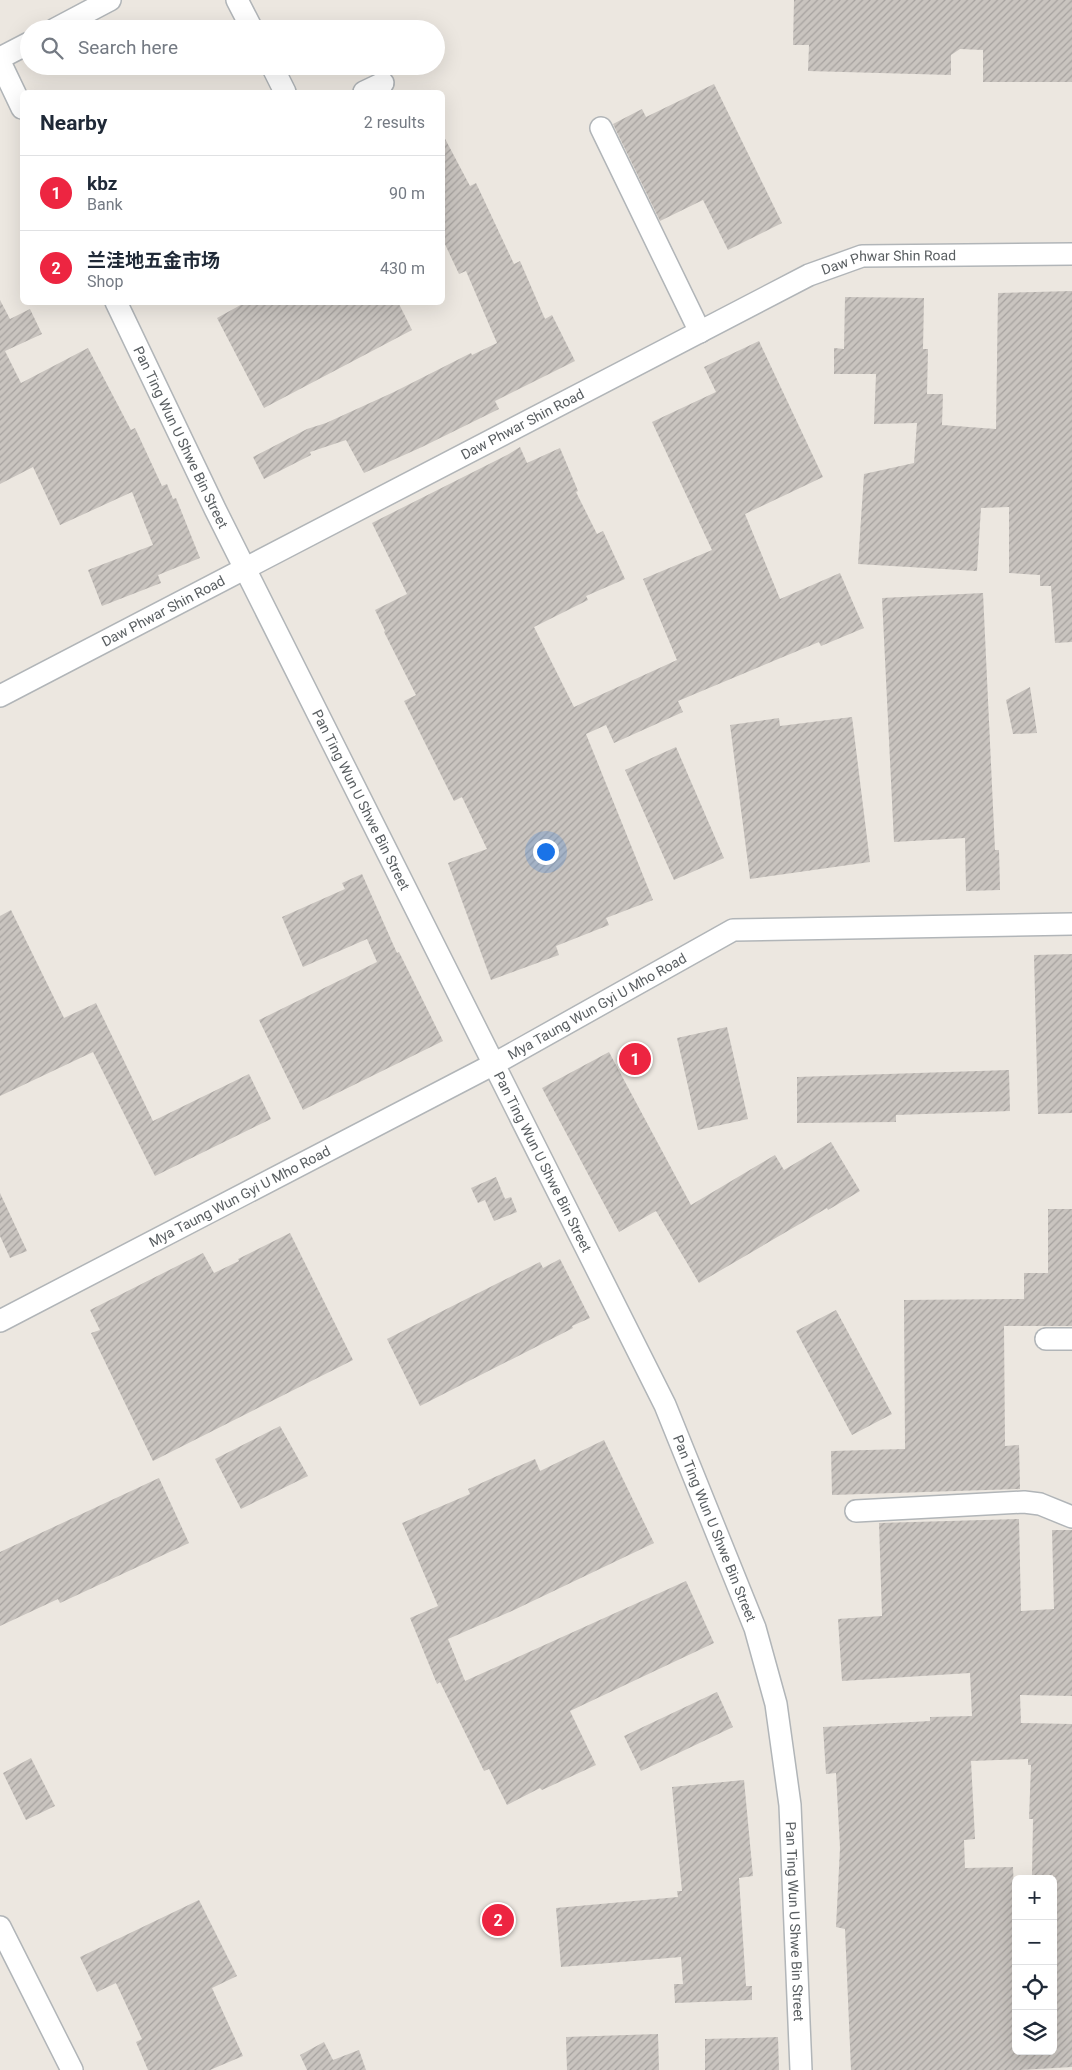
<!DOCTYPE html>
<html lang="en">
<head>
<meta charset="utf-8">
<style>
  body { margin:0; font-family:Roboto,"Noto Sans SC",sans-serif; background:#f6f6f7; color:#1f2937 }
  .controls { position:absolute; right:15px; bottom:15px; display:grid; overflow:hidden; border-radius:8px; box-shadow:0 5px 20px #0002 }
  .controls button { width:45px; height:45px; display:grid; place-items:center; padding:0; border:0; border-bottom:1px solid #e0e1e3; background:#fff; color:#1f2937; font:25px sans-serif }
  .you { position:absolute; left:545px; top:851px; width:18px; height:18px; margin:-12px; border:4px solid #fff; border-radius:50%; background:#1a73e8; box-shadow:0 0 0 8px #1a73e833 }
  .badge { display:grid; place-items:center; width:32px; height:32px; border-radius:50%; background:#ed2541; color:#fff; font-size:16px; font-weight:700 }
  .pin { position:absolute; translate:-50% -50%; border:2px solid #fff; box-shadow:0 1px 5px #0006 }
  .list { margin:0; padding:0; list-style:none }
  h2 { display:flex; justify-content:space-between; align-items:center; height:65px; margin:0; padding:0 20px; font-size:21px }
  h2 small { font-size:16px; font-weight:400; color:#747a83 }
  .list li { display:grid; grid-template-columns:32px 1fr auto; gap:15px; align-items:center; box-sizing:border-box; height:75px; padding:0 20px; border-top:1px solid #e0e1e3 }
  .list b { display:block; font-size:19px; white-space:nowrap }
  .list p { margin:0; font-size:16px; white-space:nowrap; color:#747a83 }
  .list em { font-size:16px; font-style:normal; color:#747a83 }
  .icon { flex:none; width:28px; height:28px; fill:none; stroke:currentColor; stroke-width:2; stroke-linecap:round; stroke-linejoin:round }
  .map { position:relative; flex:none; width:1072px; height:2070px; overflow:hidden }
  .search { position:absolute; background:#fff; box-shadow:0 5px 20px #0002; left:20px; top:20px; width:425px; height:55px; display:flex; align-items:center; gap:12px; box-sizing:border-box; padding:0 18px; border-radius:28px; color:#747a83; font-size:19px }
  .panel { position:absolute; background:#fff; box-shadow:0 5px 20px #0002; left:20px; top:90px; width:425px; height:215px; border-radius:8px }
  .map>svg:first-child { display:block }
  .building { fill:url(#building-hatch); fill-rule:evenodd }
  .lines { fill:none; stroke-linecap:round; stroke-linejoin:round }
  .minor-casing { stroke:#b1b5b8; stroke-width:24 }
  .minor { stroke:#fff; stroke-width:21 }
  .labels { text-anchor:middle; stroke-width:4.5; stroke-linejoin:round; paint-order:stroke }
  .street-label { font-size:14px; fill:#595e61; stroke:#fff }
</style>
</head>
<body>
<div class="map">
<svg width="1072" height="2070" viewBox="0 0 1072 2070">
  <defs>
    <pattern id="building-hatch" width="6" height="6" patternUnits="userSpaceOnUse" patternTransform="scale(1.25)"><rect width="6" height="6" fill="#c9c4bf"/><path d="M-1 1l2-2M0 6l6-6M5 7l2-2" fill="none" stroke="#a6a29f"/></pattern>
  </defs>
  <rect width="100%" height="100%" fill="#ece7e0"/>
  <!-- building -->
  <path class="building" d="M794 0H1072V82H983V50L960 49 951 55V75L808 71 809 45H793Z
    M714 84 782 223 728 250 703 200 660 221 613 124 642 109 646 117Z
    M442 133 470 186 476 183 514 264 520 261 545 319 552 315 575 361 495 401 499 409 422 447 364 473 346 440 310 452 311 455 264 479 253 457 307 429 326 423 394 392 471 353 472 355 497 343 466 271 459 274 442 238Z
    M1072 291V642L1055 643 1051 586H1040V575L1009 573V507L981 508 977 571 858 564 864 474 914 463 917 423 874 424 876 374H834V348L844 349 845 297 924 298 923 349H928L927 394H943L942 425 996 429 998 293Z
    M0 300 10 319 30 309 42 334 5 351 21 383 88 348 131 430 135 428 162 486 167 484 173 499 176 498 200 558 158 575 161 583 102 606 88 570 153 545 132 492 60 525 33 467 0 484Z
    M246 302H398L412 330 264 408 217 318Z
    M759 341 823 477 745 514 780 599 840 573 864 628 821 646 819 642 678 701 683 712 614 743 606 725 586 734 653 900 606 918 609 925 556 946 559 955 491 980 448 863 487 849 462 797 454 801 404 701 416 695 384 632 385 631 375 610 407 594 372 523 507 455 520 447 527 463 560 448 578 491 576 492 597 534 603 531 625 579 586 596 588 600 534 627 574 707 677 660 643 579 712 550 652 422 716 392 704 367Z
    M983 593 995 850H999L1000 890 966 891 965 838 894 842 882 598Z
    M1030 687 1037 733 1013 734 1006 700Z
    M852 717 870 862 750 879 730 725 779 718 780 726Z
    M676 747 724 858 674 880 625 770Z
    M362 874 397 953 399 952 443 1041 303 1110 259 1020 377 962 367 939 303 967 282 917 345 889 342 883Z
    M11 910 64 1018 96 1003 153 1121 249 1074 271 1119 155 1176 93 1052 0 1096V916Z
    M1072 954V1113L1038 1114 1034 955Z
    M727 1027 748 1119 698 1130 677 1038Z
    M609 1052 691 1205 775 1155 784 1170 831 1142 860 1191 828 1210 827 1208 699 1283 656 1211 619 1232 542 1088Z
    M1009 1070 1010 1111 896 1115V1122L797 1123V1077Z
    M496 1177 505 1199 511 1197 517 1212 494 1221 485 1200 478 1203 471 1188Z
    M0 1193 27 1251 10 1258 0 1236Z
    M1048 1209H1072V1326H1004L1005 1446 1019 1445 1020 1489 832 1495 831 1451 905 1449 904 1300 1024 1299V1273H1048Z
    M290 1233 353 1360 153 1461 91 1333 100 1330 90 1310 203 1253 214 1273 239 1261 238 1259Z
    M560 1259 590 1318 572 1326 573 1328 420 1406 387 1339 540 1262 543 1268Z
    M836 1310 892 1414 852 1435 796 1331Z
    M280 1426 308 1476 241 1509 215 1459Z
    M604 1440 654 1543 514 1610 448 1639 465 1681 686 1581 714 1643 570 1711 596 1765 542 1790 540 1788 507 1805 489 1769 484 1771 440 1682 437 1684 410 1618 438 1606 402 1523 470 1494 468 1489 535 1459 540 1471Z
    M159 1478 189 1543 60 1603 58 1599 0 1626V1552Z
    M1019 1519 1021 1611 1054 1609 1052 1530H1072V1696L1020 1695 1021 1723 1072 1724V2067L1020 2070H851L845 1929 836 1927 840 1848 836 1773 826 1774 823 1727 930 1721V1717L972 1716 970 1673 842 1681 838 1619 882 1616 879 1523ZM1028 1759V1765H1031L1029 1819H1033L1032 1875H1053V2051H1016V1942L1013 1867 965 1868 964 1840 975 1839 971 1761Z
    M717 1692 733 1727 641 1771 624 1736Z
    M31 1758 55 1806 26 1820 3 1773Z
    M744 1780 753 1876 739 1878 746 1986H752V2000L675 2003 674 1984H683L681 1957 561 1967 556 1908 678 1897 677 1891H682L672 1787Z
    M199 1900 237 1976 212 1988 243 2056 210 2070H148L136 2042 142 2039 116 1983 97 1992 80 1957Z
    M658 2034 659 2070H567L566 2037Z
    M778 2037 779 2070H705V2039Z
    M324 2042 333 2060 359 2050 366 2070H307L300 2055Z"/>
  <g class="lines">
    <!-- minor casing -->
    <g class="minor-casing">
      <g id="minor">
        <path d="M237 0 252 29"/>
        <path d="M55 29 110 0"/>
        <path d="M0 58 29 43"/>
        <path d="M0 62 22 108"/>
        <path d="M272 66 285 92"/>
        <path d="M364 92 383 83"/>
        <path d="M601 128 700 332"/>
        <path id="s1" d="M116 302 215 509 665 1405 755 1628 776 1704 790 1805 801 2070"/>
        <path id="s2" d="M0 696 809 275 862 256 1072 254"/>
        <path id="s3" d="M0 1321 494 1064 733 930 1072 924"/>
        <path d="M1046 1339H1072"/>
        <path d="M856 1511 1024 1502 1040 1504 1072 1517"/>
        <path d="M0 1927 72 2070"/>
      </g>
    </g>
    <!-- minor -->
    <use href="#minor" class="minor"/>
  </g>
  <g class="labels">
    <!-- street labels -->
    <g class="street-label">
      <text dy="5" stroke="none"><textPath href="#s2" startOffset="994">Daw Phwar Shin Road</textPath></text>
      <text dy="5" stroke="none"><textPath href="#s2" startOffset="589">Daw Phwar Shin Road</textPath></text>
      <text dy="5" stroke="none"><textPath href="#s1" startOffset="150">Pan Ting Wun U Shwe Bin Street</textPath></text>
      <text dy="5" stroke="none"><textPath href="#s2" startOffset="184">Daw Phwar Shin Road</textPath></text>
      <text dy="5" stroke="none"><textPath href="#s1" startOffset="555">Pan Ting Wun U Shwe Bin Street</textPath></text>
      <text dy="5" stroke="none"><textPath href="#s3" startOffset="675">Mya Taung Wun Gyi U Mho Road</textPath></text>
      <text dy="5" stroke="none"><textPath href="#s1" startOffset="960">Pan Ting Wun U Shwe Bin Street</textPath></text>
      <text dy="5" stroke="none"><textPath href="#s3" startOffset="270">Mya Taung Wun Gyi U Mho Road</textPath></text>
      <text dy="5" stroke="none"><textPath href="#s1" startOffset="1365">Pan Ting Wun U Shwe Bin Street</textPath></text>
      <text dy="5" stroke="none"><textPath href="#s1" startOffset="1770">Pan Ting Wun U Shwe Bin Street</textPath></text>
    </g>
  </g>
</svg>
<div class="controls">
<button>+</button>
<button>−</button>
<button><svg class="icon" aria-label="locate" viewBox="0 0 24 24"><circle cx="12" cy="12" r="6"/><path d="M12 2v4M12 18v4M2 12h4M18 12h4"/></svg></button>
<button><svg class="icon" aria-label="layers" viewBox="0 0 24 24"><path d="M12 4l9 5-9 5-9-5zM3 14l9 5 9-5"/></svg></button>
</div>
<div class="you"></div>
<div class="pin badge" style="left:635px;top:1059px">1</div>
<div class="pin badge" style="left:498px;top:1920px">2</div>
<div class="search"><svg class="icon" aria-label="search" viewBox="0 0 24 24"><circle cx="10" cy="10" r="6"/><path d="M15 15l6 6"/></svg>Search here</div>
<section class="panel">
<h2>Nearby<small>2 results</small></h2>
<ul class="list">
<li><span class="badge">1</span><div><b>kbz</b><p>Bank</p></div><em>90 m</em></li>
<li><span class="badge">2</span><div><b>兰洼地五金市场</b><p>Shop</p></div><em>430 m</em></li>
</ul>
</section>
</div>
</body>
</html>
